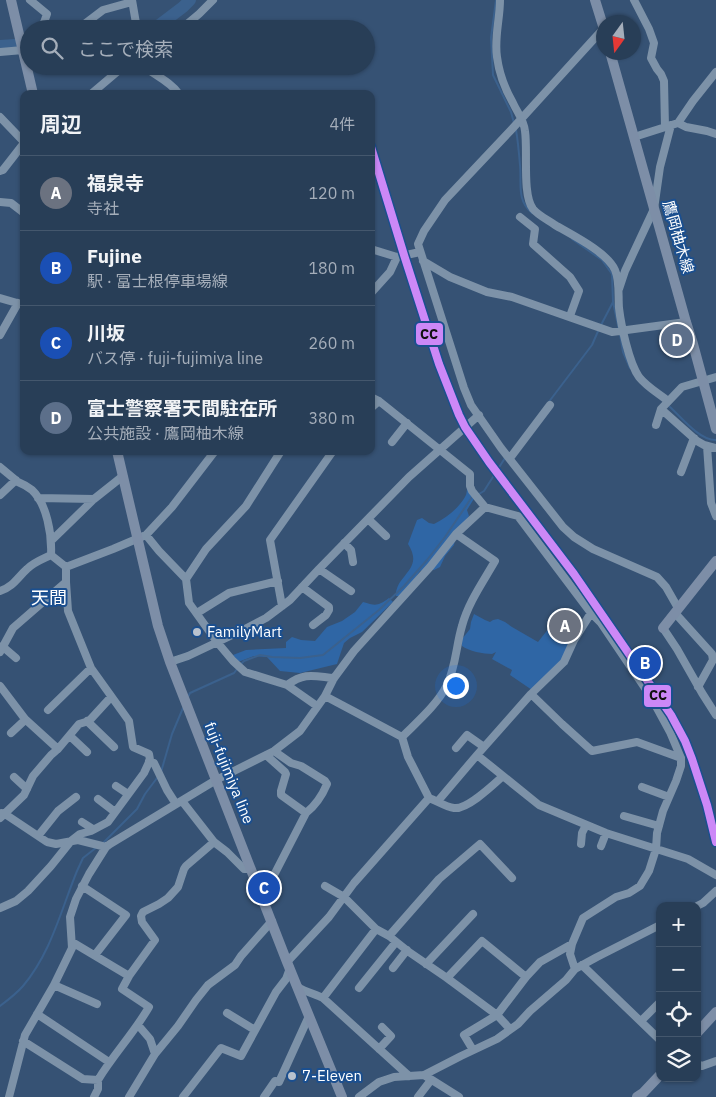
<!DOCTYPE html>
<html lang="ja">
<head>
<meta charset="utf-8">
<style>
  body { margin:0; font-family:"IBM Plex Sans","Noto Sans JP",sans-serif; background:#344961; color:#f1f3f6 }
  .controls { position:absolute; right:15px; bottom:15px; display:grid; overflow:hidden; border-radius:10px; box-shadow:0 1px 4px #0004 }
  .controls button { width:45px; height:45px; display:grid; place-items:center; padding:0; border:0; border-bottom:1px solid #44576d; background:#283e57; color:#f1f3f6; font:25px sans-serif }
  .compass { position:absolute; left:596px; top:15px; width:45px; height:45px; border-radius:50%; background:#283e57; box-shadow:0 1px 4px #0004; rotate:195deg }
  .you { position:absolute; left:455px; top:685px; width:18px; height:18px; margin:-12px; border:4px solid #fff; border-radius:50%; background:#1a73e8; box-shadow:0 0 0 8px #1a73e833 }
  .badge { display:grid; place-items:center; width:32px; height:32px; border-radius:50%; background:#95b2f1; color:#fff; font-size:16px; font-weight:700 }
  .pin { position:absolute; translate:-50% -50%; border:2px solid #fff; box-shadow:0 1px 5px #0006 }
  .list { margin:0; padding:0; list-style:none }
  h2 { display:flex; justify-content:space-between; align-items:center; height:65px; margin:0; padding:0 20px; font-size:21px }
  h2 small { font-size:16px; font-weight:400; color:#a5aeba }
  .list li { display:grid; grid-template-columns:32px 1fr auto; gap:15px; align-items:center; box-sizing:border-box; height:75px; padding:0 20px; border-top:1px solid #44576d }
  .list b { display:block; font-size:19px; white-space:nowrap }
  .list p { margin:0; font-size:16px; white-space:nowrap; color:#a5aeba }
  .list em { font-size:16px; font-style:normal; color:#a5aeba }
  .icon { flex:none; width:28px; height:28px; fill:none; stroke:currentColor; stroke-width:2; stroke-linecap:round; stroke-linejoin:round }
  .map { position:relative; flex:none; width:716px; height:1097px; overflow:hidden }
  .search { position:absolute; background:#283e57; box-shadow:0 1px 4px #0004; left:20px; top:20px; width:355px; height:55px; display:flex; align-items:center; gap:12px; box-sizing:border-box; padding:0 18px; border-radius:28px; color:#a5aeba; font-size:19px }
  .panel { position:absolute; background:#283e57; box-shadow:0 1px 4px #0004; left:20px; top:90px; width:355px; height:365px; border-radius:10px }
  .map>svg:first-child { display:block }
  .green { fill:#2f66a5 }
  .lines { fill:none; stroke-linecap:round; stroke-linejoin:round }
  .stream { stroke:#3b618d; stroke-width:2 }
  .river { stroke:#3b618d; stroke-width:12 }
  .minor { stroke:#7d92a8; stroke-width:8 }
  .major { stroke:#7d8ea7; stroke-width:10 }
  .rail-1-casing { stroke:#1b4f8f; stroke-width:11 }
  .rail-1 { stroke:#cc88f7; stroke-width:8 }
  .poi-dot { fill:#b9c2ce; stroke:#1b4f8f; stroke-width:2 }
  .labels { text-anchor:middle; stroke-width:4; stroke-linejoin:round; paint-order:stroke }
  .street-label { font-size:15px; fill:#fff; stroke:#1b4f8f }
  .poi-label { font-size:15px; fill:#fff; stroke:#1b4f8f; text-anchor:start }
  .quarter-label { font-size:18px; fill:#fff; stroke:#1b4f8f }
  .line-badge { stroke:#1b4f8f; stroke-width:2 }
  .pale-badge-label { font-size:14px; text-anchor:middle; font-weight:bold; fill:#111 }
</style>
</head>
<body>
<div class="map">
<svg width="716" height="1097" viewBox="0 0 716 1097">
  <rect width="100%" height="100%" fill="#365274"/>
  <!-- green -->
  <path class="green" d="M467 485 475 497 467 510 469 516 456 534 454 545 445 556 440 567 434 570 426 569 420 571C417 575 414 580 412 586 410 592 411 595 405 600L403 596H396C395 575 425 570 408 544L417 520 422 518 429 523 434 524C446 518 458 509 465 497 467 494 467 489 467 485Z
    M389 598 393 602 362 632 350 638 344 643 337 664 300 673 280 671 267 657 254 656 238 662 233 655 246 650 286 648V642L292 637 301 640 315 641 327 627 342 621 355 612 363 602C376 606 378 606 389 598Z
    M474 614 485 620 490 622 493 620 498 619 505 622 512 627 538 642 549 628 564 634 573 641 562 660 532 690 510 675 512 670 492 659 496 652 492 654C484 654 468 651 462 646V639L470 629 471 622Z"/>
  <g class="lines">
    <!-- stream -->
    <path class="stream" d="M496 0 491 38 493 75 511 112 514 123
      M516 130C518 141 519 153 520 165 522 183 516 200 532 213
      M572 239 602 260 612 274 613 302 619 330
      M601 325 613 302
      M620 334 623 352 630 368
      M548 403 592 345 599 329
      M670 407C681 417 700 441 716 440
      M479 494 484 491 505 458
      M240 665 244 661 260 655 272 657 300 658 323 655 379 610 404 586 427 560 445 537 472 497
      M188 697 190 693 234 673 237 669
      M161 772 172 734 183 708
      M103 843 137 809 145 794 157 778
      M0 1006C8 1000 17 993 23 986 51 953 61 910 77 871L83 858 97 847"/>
    <!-- river -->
    <path class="river" d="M154 29 183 7 190 0
      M0 46 29 44"/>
    <!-- minor -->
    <path class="minor" d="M30 0 47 14 42 28 50 29
      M132 0 137 29
      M500 0C500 19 494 38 497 57 499 73 505 89 513 103 517 112 524 120 525 131 528 151 522 195 533 209 539 216 548 220 555 225 572 235 607 252 615 270 620 281 618 296 619 308 621 325 629 363 639 377 647 387 658 393 668 401
      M634 0 649 29 654 43 651 58 657 69 661 74 664 81 665 127
      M78 29 103 10 132 2
      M181 29 199 14 213 0
      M603 29 512 129 445 200 424 231 418 244 464 388 471 405 501 448 563 527 574 537 593 549 657 577 666 587 678 608
      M0 52 23 50
      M143 66C155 75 171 82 179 94
      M91 94 124 66
      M0 117 24 142
      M678 123 686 127 707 131 716 134
      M634 137 678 123 693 101 716 72
      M0 171 3 170 24 143
      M0 202 11 203 24 213
      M520 217 535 229 533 244 570 277 579 291 570 316
      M371 249 397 257
      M423 261 450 277 487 292 512 297 612 332 686 322
      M619 289 625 271 654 209 660 167 671 125
      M371 293 390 272 397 257 420 252
      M0 298 24 305
      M0 335 18 303
      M371 397 379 401 470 474V486L472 491 485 507 518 516 591 613 601 623 651 697 670 732 681 758V766L676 781 663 811 657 833 656 849 649 871 640 886 629 893 616 897 583 918 572 944 570 954 575 969
      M371 408 379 401
      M661 409 697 441 704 445 716 448
      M656 425 661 409 682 387 716 377
      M392 442 407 423
      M707 446 711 503 716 516
      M510 458 550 405
      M0 467C6 472 12 477 18 482 23 484 28 487 32 490 47 504 52 535 51 555L66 567
      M681 472 694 438
      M0 495 16 480
      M38 498 94 499 123 476
      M368 519 386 536
      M146 535 159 551 186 579 189 603 217 642 233 661 245 672 287 685C305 672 313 676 334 678
      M51 541 94 499
      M344 543 351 550 353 562
      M66 567 113 549 146 535 172 507 215 451
      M319 569 351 591
      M186 579 206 549 246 506 281 451
      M302 587 329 607V610L326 615 313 625
      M0 591C14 586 17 578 27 569 34 562 43 559 51 555
      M282 606 270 540 333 451
      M197 613 229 593 278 581
      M675 613 712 654 713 660 698 687
      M663 628 677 649 702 693 716 715
      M2 646 16 658
      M0 652 13 628 66 582V567
      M170 662 188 656 245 629 266 618 290 600 319 569 409 477 479 415
      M287 685 317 706
      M0 686 25 719 58 749
      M531 694 562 724 592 751 637 742 681 758
      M325 696 402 737
      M48 710 91 668
      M87 721 114 747
      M11 733 25 720
      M70 736 87 752
      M456 748 467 735 484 747
      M266 755 285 772 286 774 281 791V795L306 813
      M477 755 539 805 606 833 688 859 716 875
      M149 761 154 763 167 790 176 804
      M14 777 27 789
      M116 786 128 794
      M642 787 669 797
      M429 798 408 757 402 737C418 721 437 705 447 685 456 666 456 646 462 626 468 603 483 582 495 561L456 534
      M98 799 115 812
      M182 801 214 842 227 852 244 869H251
      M438 801 477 755 531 694 564 662 574 640 591 613
      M2 813 5 814 47 842 56 844 78 840 106 847
      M624 816 659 826
      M0 818 24 795 33 776 51 755 58 749 79 724 89 721 111 697
      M82 822 93 829
      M38 836 58 811 76 797
      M581 844 582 833 586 825
      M601 846 606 833
      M257 883 273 877 306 813C316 805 322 796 327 784L325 781 301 766 291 763 274 751
      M82 886 126 915 95 955
      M325 886 344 897 376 929 389 936 409 952 447 978 497 1015 510 1029
      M697 906 703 903 716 891
      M0 908 16 901 28 891 51 866 71 841 80 834 91 831 108 822 144 773 150 760 149 754 133 747 129 721 91 668 68 611 66 582
      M389 936 439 879 480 844 512 878
      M72 942 129 976 122 989 149 1007C134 1033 113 1055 98 1080
      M287 962 329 917 354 883 429 798C437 801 446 807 454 808 467 810 493 785 503 776
      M426 964 473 914
      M582 965 660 1040
      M393 968 407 950
      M129 976 155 940 142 922 141 916 143 912 159 904 168 898 178 887 184 869 186 866 214 842
      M447 978 482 941 526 977
      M54 985 97 1004
      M298 987C305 992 315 994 323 998L409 1076
      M359 988 396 942
      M323 998 376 929
      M227 1013 255 1030
      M37 1014 109 1062
      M641 1021 660 1002
      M23 1041 83 1079 98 1080V1089L94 1097
      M379 1049 391 1036 382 1027
      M473 1050 464 1035 497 1015 526 977 540 962 572 944
      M155 1054 178 1026 196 1000 208 985 235 965 241 956 272 921
      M697 1064 702 1066 716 1061
      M424 1075 459 1097
      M9 1097 25 1035 54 985 72 948 70 917 76 899 89 874 106 847 110 844 216 780 274 751 300 731 325 696 334 678 354 651 430 567 456 534 485 507
      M129 1097 155 1054 150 1039 138 1025
      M183 1097 221 1048 241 1056 276 992 286 979 290 968
      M264 1097 275 1081 279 1082 309 1016
      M359 1097 379 1082 394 1077 424 1075 461 1056 497 1039 518 1024 530 1011 566 980 575 969 597 957 660 925
      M418 1097 431 1080"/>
    <!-- major -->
    <path class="major" d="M11 0 33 94
      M595 0 604 29
      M610 52 686 322 693 344 716 429
      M117 451 158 626 170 662 287 962 342 1097
      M663 628 716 561
      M697 1033 716 1012
      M637 1097 643 1093 660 1075"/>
    <!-- rail-1 casing -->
    <g class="rail-1-casing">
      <path id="rail-1" d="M371 147 404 255 439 364 459 415 465 427 489 462 574 574 671 715 685 741 692 759 707 805 716 842"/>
    </g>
    <!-- rail-1 -->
    <use href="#rail-1" class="rail-1"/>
  </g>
  <!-- markers -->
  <g class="poi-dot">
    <circle cx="197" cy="632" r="5"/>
    <circle cx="292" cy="1076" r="5"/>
  </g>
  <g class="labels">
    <!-- street labels -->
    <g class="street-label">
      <text transform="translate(678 237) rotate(74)" y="5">鷹岡柚木線</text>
      <text transform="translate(229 773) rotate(68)" y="5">fuji-fujimiya line</text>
    </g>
    <!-- poi labels -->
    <g class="poi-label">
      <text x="207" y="637">FamilyMart</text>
      <text x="302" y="1081">7-Eleven</text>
    </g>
    <!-- quarter labels -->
    <g class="quarter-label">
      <text x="49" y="604">天間</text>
    </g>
  </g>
  <g class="line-badge">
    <rect x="415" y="322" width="29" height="24" rx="5" fill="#cc88f7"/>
    <rect x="643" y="684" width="29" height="24" rx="5" fill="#cc88f7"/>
  </g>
  <g class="pale-badge-label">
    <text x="429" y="339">CC</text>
    <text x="658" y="700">CC</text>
  </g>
</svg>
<div class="controls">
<button>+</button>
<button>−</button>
<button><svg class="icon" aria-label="locate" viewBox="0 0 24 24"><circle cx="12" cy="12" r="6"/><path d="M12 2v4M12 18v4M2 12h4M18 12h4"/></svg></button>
<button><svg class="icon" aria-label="layers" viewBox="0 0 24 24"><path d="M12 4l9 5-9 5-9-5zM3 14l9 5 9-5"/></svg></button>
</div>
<svg class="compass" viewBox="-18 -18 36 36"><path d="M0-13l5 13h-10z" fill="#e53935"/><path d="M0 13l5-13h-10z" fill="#a5aeba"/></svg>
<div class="you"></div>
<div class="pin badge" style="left:565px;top:626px;background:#6b7280">A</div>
<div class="pin badge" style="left:645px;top:663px;background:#1a4fb4">B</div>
<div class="pin badge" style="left:264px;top:888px;background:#1a4fb4">C</div>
<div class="pin badge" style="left:677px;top:340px;background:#5c6f8a">D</div>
<div class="search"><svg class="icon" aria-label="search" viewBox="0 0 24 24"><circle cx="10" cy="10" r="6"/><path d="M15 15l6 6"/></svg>ここで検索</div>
<section class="panel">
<h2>周辺<small>4件</small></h2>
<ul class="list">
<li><span class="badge" style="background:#6b7280">A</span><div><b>福泉寺</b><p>寺社</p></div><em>120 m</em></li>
<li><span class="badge" style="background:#1a4fb4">B</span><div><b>Fujine</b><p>駅 · 富士根停車場線</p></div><em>180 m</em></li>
<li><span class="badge" style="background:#1a4fb4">C</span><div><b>川坂</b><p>バス停 · fuji-fujimiya line</p></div><em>260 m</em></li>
<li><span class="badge" style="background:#5c6f8a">D</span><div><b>富士警察署天間駐在所</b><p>公共施設 · 鷹岡柚木線</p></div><em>380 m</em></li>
</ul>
</section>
</div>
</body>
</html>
